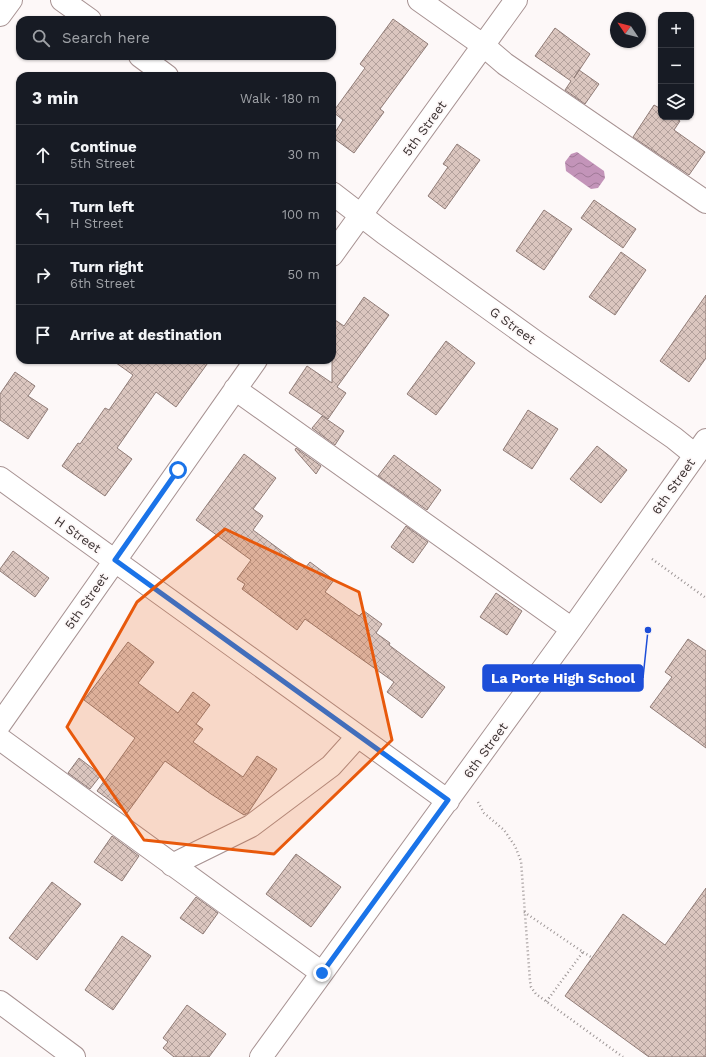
<!DOCTYPE html>
<html lang="en">
<head>
<meta charset="utf-8">
<style>
  body { margin:0; font-family:"Work Sans",sans-serif; background:#20242c; color:#f1f3f6 }
  .controls { position:absolute; right:12px; top:12px; display:grid; overflow:hidden; border-radius:8px; box-shadow:0 1px 3px #0004 }
  .controls button { width:36px; height:36px; display:grid; place-items:center; padding:0; border:0; border-bottom:1px solid #363941; background:#171b24; color:#f1f3f6; font:20px sans-serif }
  .compass { position:absolute; left:610px; top:12px; width:36px; height:36px; border-radius:50%; background:#171b24; box-shadow:0 1px 3px #0004; rotate:305deg }
  .stop { position:absolute; width:12px; height:12px; margin:-9px; border:3px solid #1a73e8; border-radius:50%; background:#fff }
  .stop.end { background:#1a73e8; border-color:#fff; box-shadow:0 1px 4px #0008 }
  .list { margin:0; padding:0; list-style:none }
  h2 { display:flex; justify-content:space-between; align-items:center; height:52px; margin:0; padding:0 16px; font-size:17px }
  h2 small { font-size:13px; font-weight:400; color:#9ea1a6 }
  .list li { display:grid; grid-template-columns:26px 1fr auto; gap:12px; align-items:center; box-sizing:border-box; height:60px; padding:0 16px; border-top:1px solid #363941 }
  .list b { display:block; font-size:15px; white-space:nowrap }
  .list p { margin:0; font-size:13px; white-space:nowrap; color:#9ea1a6 }
  .list em { font-size:13px; font-style:normal; color:#9ea1a6 }
  .icon { flex:none; width:22px; height:22px; fill:none; stroke:currentColor; stroke-width:2; stroke-linecap:round; stroke-linejoin:round }
  .map { position:relative; flex:none; width:706px; height:1057px; overflow:hidden }
  .search { position:absolute; background:#171b24; box-shadow:0 1px 3px #0004; left:16px; top:16px; width:320px; height:44px; display:flex; align-items:center; gap:10px; box-sizing:border-box; padding:0 14px; border-radius:12px; color:#9ea1a6; font-size:15px }
  .panel { position:absolute; background:#171b24; box-shadow:0 1px 3px #0004; left:16px; top:72px; width:320px; height:292px; border-radius:12px }
  .map>svg:first-child { display:block }
  .water { fill:url(#water-waves) }
  .building { fill:url(#building-cross-hatch); stroke:#907c77 }
  .lines { fill:none; stroke-linecap:round; stroke-linejoin:round }
  .minor-casing { stroke:#a79292; stroke-width:24 }
  .path { stroke:#9c9595; stroke-width:2.5; stroke-dasharray:1 3; stroke-linecap:butt }
  .minor { stroke:#fff; stroke-width:22 }
  .route { stroke:#1a73e8; stroke-width:5 }
  .marked { fill:#e8590c; fill-opacity:0.2; stroke:#e8590c; stroke-width:3; stroke-linejoin:round }
  .labels { text-anchor:middle; stroke-width:3.5; stroke-linejoin:round; paint-order:stroke }
  .street-label { font-size:13px; fill:#3b3232; stroke:#fdf8f8 }
  .leader { fill:none; stroke:#1d4ed8; stroke-width:1.5 }
  .callout-dot { fill:#1d4ed8; stroke:#fdf8f8; stroke-width:1.5 }
  .callout { fill:#1d4ed8; stroke:#1d4ed8; stroke-width:1.5 }
  .callout-label { font-size:14px; text-anchor:middle; font-weight:bold; fill:#fff }
</style>
</head>
<body>
<div class="map">
<svg width="706" height="1057" viewBox="0 0 706 1057">
  <defs>
    <pattern id="water-waves" width="16" height="10" patternUnits="userSpaceOnUse"><rect width="16" height="10" fill="#c394b9"/><path d="M0 5q4-4 8 0t8 0" fill="none" stroke="#a07997"/></pattern>
    <pattern id="building-cross-hatch" width="8" height="8" patternUnits="userSpaceOnUse"><rect width="8" height="8" fill="#dbc6bf"/><path d="M0 0l8 8M0 8l8-8" fill="none" stroke="#b3a19c"/></pattern>
  </defs>
  <rect width="100%" height="100%" fill="#fdf8f8"/>
  <!-- water -->
  <path class="water" d="M577 152 604 171 605 178 598 188 591 189 566 171 565 162 571 154Z"/>
  <!-- building -->
  <path class="building" d="M393 19 428 44 380 109 384 112 354 153 332 137 343 120 333 112 365 68 360 64Z
    M555 28 590 54 574 78 579 70 599 84 585 104 565 90 571 81 535 56Z
    M654 105 661 109V117H673L680 121 674 130 705 152 689 175 633 137Z
    M457 144 480 160 445 209 428 196 448 167 443 164Z
    M594 200 636 229 623 248 581 218Z
    M544 210 572 229 544 270 516 251Z
    M621 252 646 270 615 315 589 297Z
    M706 295V358L689 382 660 361Z
    M364 297 389 315 337 387 346 393 328 419 289 393 307 366 332 383V318L344 326Z
    M446 341 475 363 436 415 407 394Z
    M112 360H210L176 407 156 392 117 448 132 459 105 496 62 466 78 443 80 444 105 408 109 410 133 375Z
    M15 372 35 386 28 396 48 409 28 439 0 420V394Z
    M528 410 558 429 532 469 503 450Z
    M322 416 344 431 335 445 312 428Z
    M597 446 627 470 601 503 570 479Z
    M296 448 321 466 316 474 295 450Z
    M244 454 276 478 253 509 263 516 253 530 305 568 310 562 334 580 325 592 359 616 364 611 382 624 376 633 390 643 389 645 445 687 422 718 387 692 394 682 305 619 297 630 242 589 245 584 237 579 251 560 196 520Z
    M394 455 441 490 427 510 378 476Z
    M406 526 428 542 413 563 391 547Z
    M13 551 49 578 35 597 0 571V569Z
    M496 593 522 611 507 635 480 617Z
    M688 639 706 651V748L650 707 672 677 665 672Z
    M128 642 154 662 138 683 178 713 193 692 210 705 196 724 203 729 193 742 243 777 257 756 277 769 248 813 244 815 211 794 165 761 127 813 97 791 135 738 84 700Z
    M79 758 101 775 90 789 68 773Z
    M112 836 139 856 122 881 94 862Z
    M296 854 341 887 311 927 266 894Z
    M52 882 81 904 37 960 9 938Z
    M706 888V1057H649L565 996 623 914 665 945Z
    M196 897 218 913 203 934 180 918Z
    M122 936 151 956 113 1010 85 990Z
    M187 1005 226 1034 209 1057H174L163 1048 168 1042 163 1038Z"/>
  <g class="lines">
    <!-- minor casing -->
    <g class="minor-casing">
      <path id="minor" d="M62 0 90 20
        M419 0 484 46 505 64 706 202
        M0 15 11 0
        M140 56 167 76
        M332 193 384 233 537 343 674 438 695 455
        M332 255 516 0
        M235 389 572 629
        M0 478 448 801
        M0 724 256 360
        M0 739 322 973
        M172 865 251 826 331 766 358 736
        M0 1002 74 1057
        M261 1057 572 629 706 440"/>
    </g>
    <!-- path -->
    <path class="path" d="M652 559 706 598
      M478 802 484 813 504 830 515 846 521 861 530 981 531 987 536 994 623 1057
      M524 912 583 952 546 1002
      M583 952 591 957"/>
    <!-- minor -->
    <use href="#minor" class="minor"/>
  </g>
  <g class="lines">
    <!-- route -->
    <path class="route" d="M178 470 115 560 448 800 322 973"/>
  </g>
  <!-- marked area -->
  <path class="marked" d="M225 529 359 592 392 740 274 854 144 840 67 727 137 602Z"/>
  <g class="labels">
    <!-- street labels -->
    <g class="street-label">
      <text transform="translate(424 128) rotate(-54)" y="5">5th Street</text>
      <text transform="translate(513 325) rotate(36)" y="5">G Street</text>
      <text transform="translate(673 486) rotate(-55)" y="5">6th Street</text>
      <text transform="translate(78 534) rotate(35)" y="5">H Street</text>
      <text transform="translate(86 601) rotate(-55)" y="5">5th Street</text>
      <text transform="translate(485 750) rotate(-54)" y="5">6th Street</text>
    </g>
  </g>
  <!-- callouts -->
  <path class="leader" d="M648 630L643 678"/>
  <circle class="callout-dot" cx="648" cy="630" r="4"/>
  <rect class="callout" x="483" y="665" width="160" height="26" rx="4"/>
  <g class="callout-label">
    <text x="563" y="683">La Porte High School</text>
  </g>
</svg>
<div class="controls">
<button>+</button>
<button>−</button>
<button><svg class="icon" aria-label="layers" viewBox="0 0 24 24"><path d="M12 4l9 5-9 5-9-5zM3 14l9 5 9-5"/></svg></button>
</div>
<svg class="compass" viewBox="-18 -18 36 36"><path d="M0-13l5 13h-10z" fill="#e53935"/><path d="M0 13l5-13h-10z" fill="#9ea1a6"/></svg>
<div class="stop" style="left:178px;top:470px"></div>
<div class="stop end" style="left:322px;top:973px"></div>
<div class="search"><svg class="icon" aria-label="search" viewBox="0 0 24 24"><circle cx="10" cy="10" r="6"/><path d="M15 15l6 6"/></svg>Search here</div>
<section class="panel">
<h2>3 min<small>Walk · 180 m</small></h2>
<ul class="list">
<li><svg class="icon" aria-label="ahead" viewBox="0 0 24 24"><path d="M12 20V5M6 11l6-6 6 6"/></svg><div><b>Continue</b><p>5th Street</p></div><em>30 m</em></li>
<li><svg class="icon" aria-label="left" viewBox="0 0 24 24"><path d="M17 20v-9H6M10 6l-5 5 5 5"/></svg><div><b>Turn left</b><p>H Street</p></div><em>100 m</em></li>
<li><svg class="icon" aria-label="right" viewBox="0 0 24 24"><path d="M7 20v-9h11M14 6l5 5-5 5"/></svg><div><b>Turn right</b><p>6th Street</p></div><em>50 m</em></li>
<li><svg class="icon" aria-label="arrive" viewBox="0 0 24 24"><path d="M6 21V4h12l-3 4 3 4H6"/></svg><div><b>Arrive at destination</b></div></li>
</ul>
</section>
</div>
</body>
</html>
